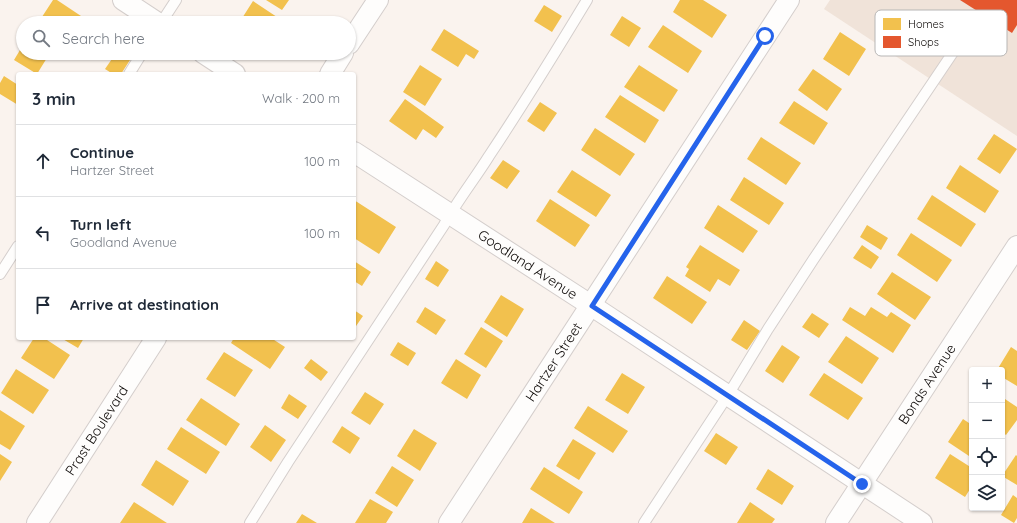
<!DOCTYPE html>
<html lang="en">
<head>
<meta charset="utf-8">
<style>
  body { margin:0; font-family:Quicksand,sans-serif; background:#f2f2f3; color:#1f2937 }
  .controls { position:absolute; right:12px; bottom:12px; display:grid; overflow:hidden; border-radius:4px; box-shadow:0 1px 3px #0004 }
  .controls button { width:36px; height:36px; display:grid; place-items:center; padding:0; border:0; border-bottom:1px solid #e0e1e3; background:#fff; color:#1f2937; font:20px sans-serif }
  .stop { position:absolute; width:12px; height:12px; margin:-9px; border:3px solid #2563eb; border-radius:50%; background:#fff }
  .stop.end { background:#2563eb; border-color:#fff; box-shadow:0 1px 4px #0008 }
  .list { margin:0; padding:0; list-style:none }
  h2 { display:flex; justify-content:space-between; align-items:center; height:52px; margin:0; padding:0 16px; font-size:17px }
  h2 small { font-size:13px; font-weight:400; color:#747a83 }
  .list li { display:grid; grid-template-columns:26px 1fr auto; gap:12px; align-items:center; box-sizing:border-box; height:72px; padding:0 16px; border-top:1px solid #e0e1e3 }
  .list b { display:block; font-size:15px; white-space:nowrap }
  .list p { margin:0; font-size:13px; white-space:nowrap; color:#747a83 }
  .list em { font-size:13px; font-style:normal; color:#747a83 }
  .icon { flex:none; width:22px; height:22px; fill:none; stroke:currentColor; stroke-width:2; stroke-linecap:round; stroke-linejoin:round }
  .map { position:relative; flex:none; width:1017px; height:523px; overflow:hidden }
  .search { position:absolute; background:#fff; box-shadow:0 1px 3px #0004; left:16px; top:16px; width:340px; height:44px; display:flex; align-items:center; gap:10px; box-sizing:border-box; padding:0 14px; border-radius:22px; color:#747a83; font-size:15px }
  .panel { position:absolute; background:#fff; box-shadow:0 1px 3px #0004; left:16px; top:72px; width:340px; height:268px; border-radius:4px }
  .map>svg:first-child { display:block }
  .built { fill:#f0e3d9 }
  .homes { fill:#f2c14e }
  .shops { fill:#e4572e }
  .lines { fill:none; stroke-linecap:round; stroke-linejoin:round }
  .service-casing { stroke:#d4cecc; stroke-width:12 }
  .minor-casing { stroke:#d4cecc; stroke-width:22 }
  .service { stroke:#fefdfc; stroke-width:10 }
  .minor { stroke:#fefdfc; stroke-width:20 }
  .route { stroke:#2563eb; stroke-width:5 }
  .labels { text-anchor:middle; stroke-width:4; stroke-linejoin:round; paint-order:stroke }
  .street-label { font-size:14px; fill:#0e0a08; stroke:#fff }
  .key { fill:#fff; stroke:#b7b6b5; stroke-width:1 }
  .key-label { font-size:11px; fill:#0e0a08 }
</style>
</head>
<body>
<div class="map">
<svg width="1017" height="523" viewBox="0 0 1017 523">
  <rect width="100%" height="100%" fill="#faf3ee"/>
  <!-- built -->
  <path class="built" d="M830 0H1017V136L824 9Z"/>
  <!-- homes -->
  <path class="homes" d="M53 0H57L81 16 77 23H38Z
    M266 0H289L282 10Z
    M680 0H703L727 15 712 38 673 12Z
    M253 1 286 23H239Z
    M544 5 562 16 552 32 534 21Z
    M622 16 641 28 629 47 610 35Z
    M663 25 702 51 688 73 648 47Z
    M444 29 479 51 474 59 466 54 458 67 431 50Z
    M840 32 866 49 849 76 823 59Z
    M23 45V53H50L37 74 14 60Z
    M116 53H120L130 60 121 74H113L105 69Z
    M420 65 442 79 425 106 403 92Z
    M639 65 678 90 664 112 624 87Z
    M813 69 842 89 827 111 798 90Z
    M4 76 18 85V105L0 94V83Z
    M620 95 659 120 645 143 605 117Z
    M405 99 444 127 436 138 423 129 416 140 389 121Z
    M794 101 828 123 814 145 779 123Z
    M540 102 557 113 544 132 527 121Z
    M595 128 635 154 620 176 581 150Z
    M994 134 1017 149 1000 174 977 159Z
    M761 137 801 163 786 185 747 159Z
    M503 160 520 171 507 189 490 178Z
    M960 165 999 191 985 213 946 188Z
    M572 170 611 195 596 217 557 192Z
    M744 177 784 203 769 225 730 200Z
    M932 195 976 224 961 247 917 219Z
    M550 199 590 225 575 247 536 221Z
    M354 200 396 227 379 254 354 238Z
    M718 205 758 231 743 253 704 228Z
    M867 225 888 238 881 250 860 237Z
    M911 233 952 260 937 282 897 255Z
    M700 245 740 270 730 286 718 279 710 292 685 276 689 269 686 267Z
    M862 245 879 257 871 269 853 258Z
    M354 261 371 272 362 286 354 281Z
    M436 261 449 270 438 287 425 279Z
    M892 272 931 297 915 320 877 294Z
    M667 276 707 302 692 324 653 298Z
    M501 295 524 309 507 337 484 322Z
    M425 307 446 320 436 335 416 322Z
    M850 307 865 316 871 307 887 317 891 312 911 325 893 353 842 320Z
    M354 310 363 316 354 329Z
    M812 313 829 324 819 338 802 327Z
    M744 320 760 331 747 350 731 340Z
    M481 327 503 341 486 368 464 354Z
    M846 336 879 358 862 384 828 362Z
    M34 338H44L70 355 54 379 21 358Z
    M61 338H84L78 348Z
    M234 338H271L285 347 270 369 231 343Z
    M398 342 416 353 408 366 390 355Z
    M782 345 800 357 783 383 765 371Z
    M1011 347 1017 351V386L1002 377V370H997Z
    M224 352 253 370 235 397 206 379Z
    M311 359 328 372 321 381 304 368Z
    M456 359 481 375 467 399 441 383Z
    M16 369 49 390 33 414 1 393Z
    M622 373 645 387 628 414 605 400Z
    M824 373 863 398 848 420 809 395Z
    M365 392 384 404 370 425 351 413Z
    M289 394 307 406 298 419 281 408Z
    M1002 397 1017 407V420L1006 435 1002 432Z
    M201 398 240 424 226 446 186 420Z
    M588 406 628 431 613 453 574 428Z
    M0 410 25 426 10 450 0 444Z
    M963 419 972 425V458L948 442Z
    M265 425 286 440 271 462 250 447Z
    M342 426 360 438 350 454 332 442Z
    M181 427 220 452 206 474 167 449Z
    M414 429 437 443 420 471 397 456Z
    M716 433 738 447 726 465 704 451Z
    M573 439 596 453 579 480 556 466Z
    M0 454 12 462 0 481Z
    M950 454 972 468V486L965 497 935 478Z
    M1016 455 1017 456V485L1002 476Z
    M156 460 189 481 173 506 141 485Z
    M392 466 414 480 397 507 375 493Z
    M544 467 583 492 569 514 530 489Z
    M768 469 794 486 782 505 756 489Z
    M1013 495 1017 498V518L1014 523 1001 515Z
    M370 499 393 512 386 523H355Z
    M134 502 167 523H120Z
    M750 502 775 519 772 523H737Z
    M531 508 555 523H522Z
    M302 514 317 523H296Z"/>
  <!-- shops -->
  <path class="shops" d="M960 0H1017V25L1012 33Z"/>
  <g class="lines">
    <!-- service casing -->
    <g class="service-casing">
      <path id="service" d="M161 23 176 0
        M129 74 142 53
        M0 274 18 246
        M250 523 288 462 444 225C457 201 474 180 489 156 523 105 555 53 587 0
        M644 523 728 395 768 329 813 260 958 45"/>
    </g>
    <!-- minor casing -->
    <g class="minor-casing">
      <g id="minor">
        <path d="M123 0 158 23"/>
        <path d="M349 44 378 0"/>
        <path d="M203 53 235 74"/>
        <path d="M330 74 343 53"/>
        <path id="s1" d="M354 152 592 306 922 523"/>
        <path id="s2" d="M37 523 156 338"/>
        <path id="s3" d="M449 523 789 0"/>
        <path id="s4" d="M836 523 1017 246"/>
      </g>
    </g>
    <!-- service -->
    <use href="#service" class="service"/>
    <!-- minor -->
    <use href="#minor" class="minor"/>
  </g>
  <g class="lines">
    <!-- route -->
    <path class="route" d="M765 36 592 306 862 484"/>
  </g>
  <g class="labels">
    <!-- street labels -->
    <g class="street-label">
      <text dy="5" stroke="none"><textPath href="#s1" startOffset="207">Goodland Avenue</textPath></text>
      <text dy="5" stroke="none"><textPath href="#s3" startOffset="192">Hartzer Street</textPath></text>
      <text dy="5" stroke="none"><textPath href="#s4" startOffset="166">Bonds Avenue</textPath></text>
      <text dy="5" stroke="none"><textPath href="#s2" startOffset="110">Prast Boulevard</textPath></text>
    </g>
  </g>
  <!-- legend -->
  <rect x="875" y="10" width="132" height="46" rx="6" class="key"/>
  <rect x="883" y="18" width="18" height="12" fill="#f2c14e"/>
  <rect x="883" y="36" width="18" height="12" fill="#e4572e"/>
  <g class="key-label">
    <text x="908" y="28">Homes</text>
    <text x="908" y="46">Shops</text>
  </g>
</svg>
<div class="controls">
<button>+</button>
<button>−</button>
<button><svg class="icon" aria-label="locate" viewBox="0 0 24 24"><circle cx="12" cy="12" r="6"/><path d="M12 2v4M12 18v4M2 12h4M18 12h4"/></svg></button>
<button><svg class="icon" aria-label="layers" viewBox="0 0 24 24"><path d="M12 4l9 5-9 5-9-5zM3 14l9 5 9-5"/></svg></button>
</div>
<div class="stop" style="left:765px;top:36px"></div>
<div class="stop end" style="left:862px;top:484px"></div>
<div class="search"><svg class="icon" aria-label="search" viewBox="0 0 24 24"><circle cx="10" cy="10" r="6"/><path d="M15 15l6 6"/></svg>Search here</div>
<section class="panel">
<h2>3 min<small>Walk · 200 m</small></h2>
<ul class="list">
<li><svg class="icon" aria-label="ahead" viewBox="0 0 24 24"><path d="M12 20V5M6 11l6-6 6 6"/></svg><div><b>Continue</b><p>Hartzer Street</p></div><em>100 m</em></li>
<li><svg class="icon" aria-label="left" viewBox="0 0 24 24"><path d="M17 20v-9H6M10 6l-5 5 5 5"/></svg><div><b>Turn left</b><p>Goodland Avenue</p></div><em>100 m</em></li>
<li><svg class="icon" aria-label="arrive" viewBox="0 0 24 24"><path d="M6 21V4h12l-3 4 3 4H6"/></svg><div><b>Arrive at destination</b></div></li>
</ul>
</section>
</div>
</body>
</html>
